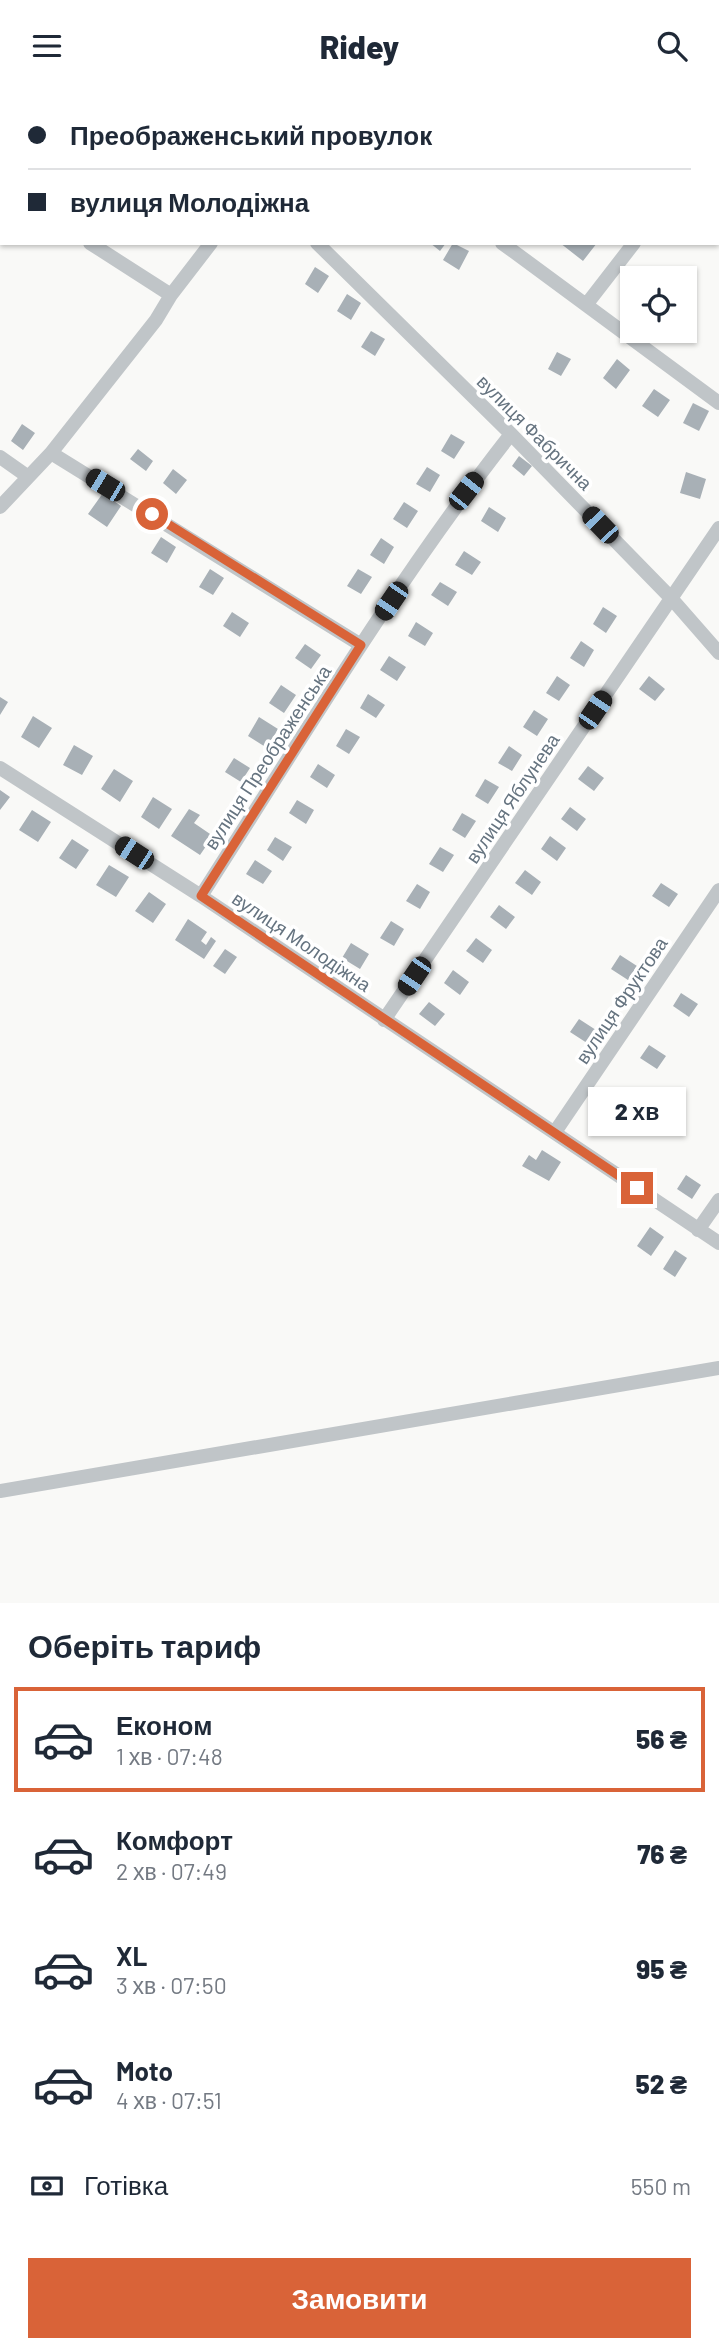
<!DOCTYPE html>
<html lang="uk">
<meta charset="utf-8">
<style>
:root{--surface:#fff;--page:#f2f2f3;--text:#1f2937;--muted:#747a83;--line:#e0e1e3;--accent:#d96338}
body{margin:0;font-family:Barlow,sans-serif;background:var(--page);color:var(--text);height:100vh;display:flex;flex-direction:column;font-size:26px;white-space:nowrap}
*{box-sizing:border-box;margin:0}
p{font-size:23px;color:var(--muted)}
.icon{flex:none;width:38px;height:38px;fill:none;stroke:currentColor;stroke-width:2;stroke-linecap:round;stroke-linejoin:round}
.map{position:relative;height:1512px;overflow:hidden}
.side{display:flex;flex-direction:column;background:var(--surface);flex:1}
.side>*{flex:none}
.guide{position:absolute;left:0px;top:0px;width:719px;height:154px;box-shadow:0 2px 5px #0004;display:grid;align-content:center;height:154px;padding:0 28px;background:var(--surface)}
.fabs{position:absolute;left:620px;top:175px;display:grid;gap:14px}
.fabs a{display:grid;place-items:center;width:77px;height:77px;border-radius:0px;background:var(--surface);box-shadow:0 2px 5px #0004;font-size:35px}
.end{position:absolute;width:32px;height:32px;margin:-16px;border:9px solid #d96338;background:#fff;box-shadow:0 0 0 4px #fff}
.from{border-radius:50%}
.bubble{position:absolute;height:49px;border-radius:0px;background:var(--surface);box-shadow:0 2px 5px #0004;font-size:23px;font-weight:800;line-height:49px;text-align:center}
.car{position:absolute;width:21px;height:42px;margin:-21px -10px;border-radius:9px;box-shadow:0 0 5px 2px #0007;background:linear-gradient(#222 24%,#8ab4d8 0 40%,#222 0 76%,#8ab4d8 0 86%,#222 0)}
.guide b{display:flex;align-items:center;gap:24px;height:66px;font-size:26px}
.guide b+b{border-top:2px solid var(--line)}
.guide i{width:18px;height:18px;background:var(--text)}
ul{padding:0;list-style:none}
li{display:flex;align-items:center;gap:21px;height:105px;margin:0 14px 10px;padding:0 14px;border:4px solid transparent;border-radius:0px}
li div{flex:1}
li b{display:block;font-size:26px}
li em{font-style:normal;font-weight:800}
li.active{border-color:var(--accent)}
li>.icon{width:63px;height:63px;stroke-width:1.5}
h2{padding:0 28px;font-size:32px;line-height:84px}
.pay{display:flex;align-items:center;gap:18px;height:77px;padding:0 28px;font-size:26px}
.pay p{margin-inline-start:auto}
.primary-button{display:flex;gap:14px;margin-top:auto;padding:14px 28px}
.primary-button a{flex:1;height:80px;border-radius:0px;background:var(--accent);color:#fff;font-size:28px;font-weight:800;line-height:80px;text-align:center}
header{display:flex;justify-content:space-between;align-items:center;height:91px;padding:0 28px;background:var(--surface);font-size:32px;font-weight:800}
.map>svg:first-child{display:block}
.building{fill:#a8b0b6}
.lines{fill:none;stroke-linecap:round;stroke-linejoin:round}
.minor{stroke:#c0c5c8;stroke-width:14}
.route{stroke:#d96338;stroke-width:9}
.labels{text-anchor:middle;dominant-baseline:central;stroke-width:7;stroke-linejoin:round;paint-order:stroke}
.street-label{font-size:19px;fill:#667480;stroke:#fff}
</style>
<header><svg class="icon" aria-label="menu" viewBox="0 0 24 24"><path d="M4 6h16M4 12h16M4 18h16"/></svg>Ridey<svg class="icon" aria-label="search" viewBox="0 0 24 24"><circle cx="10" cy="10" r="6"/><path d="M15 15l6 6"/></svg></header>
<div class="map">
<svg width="719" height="1512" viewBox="0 0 719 1512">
<rect width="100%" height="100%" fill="#f9f9f7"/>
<path class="building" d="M430 152H446L440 160Z
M453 152 469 160 459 179 443 169Z
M560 152H597L583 170Z
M315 176 329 185 318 202 305 193Z
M632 192V210L623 204Z
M347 203 361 212 351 229 337 220Z
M371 240 385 248 375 265 361 256Z
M557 261 571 268 561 285 548 278Z
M617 268 630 279 616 298 603 287Z
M654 298 670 309 658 326 642 315Z
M693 312 709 320 699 340 683 332Z
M22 333 35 342 23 359 11 350Z
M451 343 465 351 454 368 441 360Z
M138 358 153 370 146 380 130 368Z
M519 365 532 375 524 385 512 375Z
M427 376 440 384 430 401 416 393Z
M173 378 187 389 176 403 163 392Z
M686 381 706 388 700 408 680 402Z
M103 402 121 415 107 436 88 423Z
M404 411 418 420 407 437 393 428Z
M489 416 506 427 498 441 481 430Z
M161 446 176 456 167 472 151 462Z
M381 447 394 456 384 473 370 464Z
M464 460 481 471 472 484 455 474Z
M210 478 224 487 213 504 199 496Z
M358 478 372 486 361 503 347 495Z
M440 491 457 501 448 515 431 504Z
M603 516 617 525 606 542 593 533Z
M232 521 249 532 240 546 223 535Z
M416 531 433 542 425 555 408 545Z
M581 550 594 559 584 576 570 567Z
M305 553 321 564 311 578 295 567Z
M389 565 406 576 397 590 380 579Z
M557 585 570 594 559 610 546 602Z
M649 585 665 598 655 610 639 598Z
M281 594 296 604 284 622 269 612Z
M368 603 385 614 376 627 360 617Z
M0 606 8 611 0 624Z
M534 619 548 628 537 645 523 636Z
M33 625 52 637 39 657 21 646Z
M259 626 278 638 267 657 248 645Z
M346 638 360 646 349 663 336 655Z
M74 654 93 665 82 684 63 674Z
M509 655 522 664 512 680 498 672Z
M234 667 250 677 241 691 225 681Z
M318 673 335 684 327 697 310 686Z
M588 675 604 687 594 700 578 688Z
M114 678 133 690 120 711 101 698Z
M485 688 499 696 488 713 475 705Z
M0 699 10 706 0 719Z
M153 706 172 718 159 738 141 726Z
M297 709 314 719 306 733 289 722Z
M570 716 586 728 577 740 561 728Z
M189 718 200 724 194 732 213 745 200 764 171 745Z
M32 719 51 731 38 751 19 739Z
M462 722 476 730 465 747 452 739Z
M550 745 566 757 557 770 541 758Z
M275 746 292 756 283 770 267 759Z
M72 748 89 759 76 778 59 767Z
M440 756 454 764 443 781 429 773Z
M255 769 272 780 263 793 246 783Z
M109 774 129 786 116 806 96 794Z
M525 779 541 791 532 804 515 792Z
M661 792 678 803 669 816 652 805Z
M417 793 430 801 420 818 406 810Z
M149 801 166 813 153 832 135 820Z
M499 814 515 826 506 838 490 826Z
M188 828 207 841 201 850 206 854 211 846 216 850 204 868 175 849Z
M391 830 404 838 394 855 380 847Z
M476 847 492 859 483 872 466 860Z
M351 852 369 863 360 878 342 867Z
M225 858 237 866 225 883 213 875Z
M620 864 637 875 628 889 611 878Z
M453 879 469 891 460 904 444 892Z
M681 902 698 913 689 926 673 915Z
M429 911 445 923 435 935 419 923Z
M579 928 596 939 587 952 570 941Z
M649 954 666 965 657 978 640 967Z
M542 1059 561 1071 549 1090 522 1075 529 1064 536 1069Z
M686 1084 701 1094 692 1108 677 1098Z
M650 1136 664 1146 651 1165 637 1155Z
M675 1159 687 1167 675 1186 663 1178Z"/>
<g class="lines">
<path class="minor" d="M161 0 163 2
M316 2 317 0
M477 2 479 0
M718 57 719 56
M0 89 2 91
M90 152 171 204
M317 152 511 343 671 507 719 562
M502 152 719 312
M586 214 634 152
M51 362 361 554
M0 366 27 385
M0 416 51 362 156 229 171 204 211 152
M0 677 201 805 719 1152
M201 805C301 649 397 488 511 343
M384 929 719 437
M555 1041 719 799
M698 1139 719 1109
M0 1400 719 1277"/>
</g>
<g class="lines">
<path class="route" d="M152 423 361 554 201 805 637 1097"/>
</g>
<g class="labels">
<g class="street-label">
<text transform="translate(535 341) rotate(45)">вулиця Фабрична</text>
<text transform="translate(267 666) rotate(-57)">вулиця Преображенська</text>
<text transform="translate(512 707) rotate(-56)">вулиця Яблунева</text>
<text transform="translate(302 850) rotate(34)">вулиця Молодіжна</text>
<text transform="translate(621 909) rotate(-56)">вулиця Фруктова</text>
</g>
</g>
</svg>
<div class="fabs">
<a><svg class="icon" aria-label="locate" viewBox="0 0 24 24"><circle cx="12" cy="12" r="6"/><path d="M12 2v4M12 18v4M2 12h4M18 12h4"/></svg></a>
</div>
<i class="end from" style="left:152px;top:423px"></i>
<i class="end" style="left:637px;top:1097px"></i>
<div class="bubble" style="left:588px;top:996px;width:98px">2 хв</div>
<i class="car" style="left:105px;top:394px;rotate:301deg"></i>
<i class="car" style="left:466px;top:400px;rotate:38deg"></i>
<i class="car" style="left:600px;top:434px;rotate:316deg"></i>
<i class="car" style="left:391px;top:510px;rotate:214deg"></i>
<i class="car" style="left:595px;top:619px;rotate:34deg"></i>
<i class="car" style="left:134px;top:762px;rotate:303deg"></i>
<i class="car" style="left:414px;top:885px;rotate:214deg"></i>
<div class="guide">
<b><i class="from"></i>Преображенський провулок</b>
<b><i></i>вулиця Молодіжна</b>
</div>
</div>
<section class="side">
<h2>Оберіть тариф</h2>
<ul>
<li class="active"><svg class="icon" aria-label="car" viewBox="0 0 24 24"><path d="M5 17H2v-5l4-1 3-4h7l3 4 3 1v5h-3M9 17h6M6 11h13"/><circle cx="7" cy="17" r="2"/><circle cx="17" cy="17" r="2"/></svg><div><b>Економ</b><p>1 хв · 07:48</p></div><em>56 ₴</em></li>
<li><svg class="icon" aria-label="car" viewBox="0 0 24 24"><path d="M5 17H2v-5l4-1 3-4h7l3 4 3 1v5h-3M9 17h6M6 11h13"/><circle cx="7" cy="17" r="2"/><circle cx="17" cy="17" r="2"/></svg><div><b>Комфорт</b><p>2 хв · 07:49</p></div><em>76 ₴</em></li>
<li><svg class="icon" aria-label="car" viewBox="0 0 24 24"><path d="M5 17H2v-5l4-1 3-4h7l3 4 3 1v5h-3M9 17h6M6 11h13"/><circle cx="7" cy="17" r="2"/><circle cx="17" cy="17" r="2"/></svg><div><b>XL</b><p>3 хв · 07:50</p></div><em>95 ₴</em></li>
<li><svg class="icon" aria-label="car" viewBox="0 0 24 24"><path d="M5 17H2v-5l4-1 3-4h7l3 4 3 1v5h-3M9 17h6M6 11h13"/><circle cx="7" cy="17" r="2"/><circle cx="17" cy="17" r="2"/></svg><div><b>Moto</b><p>4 хв · 07:51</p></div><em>52 ₴</em></li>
</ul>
<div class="pay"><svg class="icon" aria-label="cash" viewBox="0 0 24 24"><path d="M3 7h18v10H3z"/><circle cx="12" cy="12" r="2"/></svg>Готівка<p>550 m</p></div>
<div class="primary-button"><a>Замовити</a></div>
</section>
